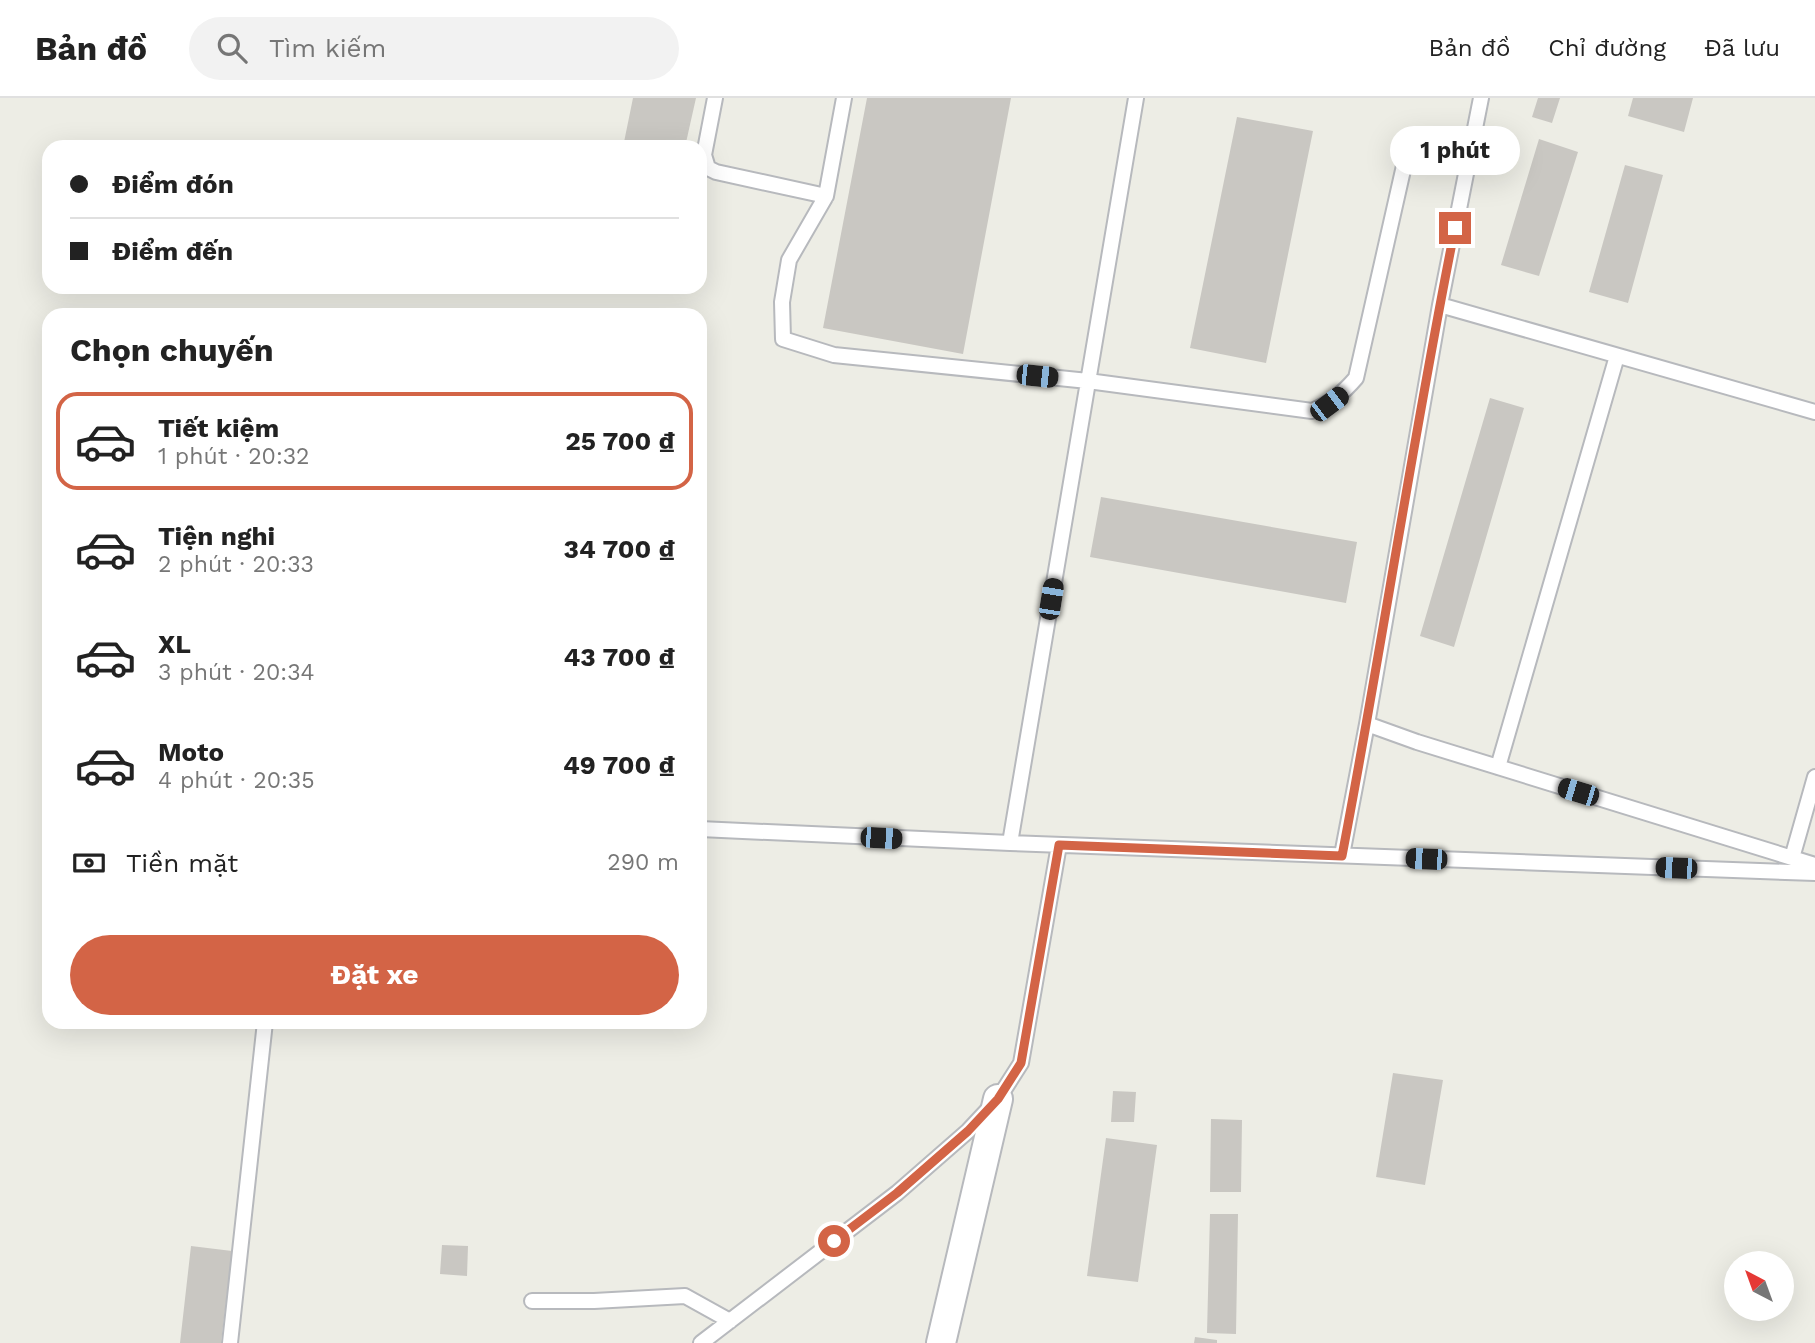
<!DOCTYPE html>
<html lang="vi">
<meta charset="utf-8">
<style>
:root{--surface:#fff;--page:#f2f2f2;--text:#222;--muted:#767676;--line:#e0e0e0;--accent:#d36446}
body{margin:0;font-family:"Work Sans",sans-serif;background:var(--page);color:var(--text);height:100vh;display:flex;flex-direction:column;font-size:26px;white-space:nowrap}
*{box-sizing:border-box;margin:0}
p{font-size:23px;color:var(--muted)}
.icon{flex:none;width:38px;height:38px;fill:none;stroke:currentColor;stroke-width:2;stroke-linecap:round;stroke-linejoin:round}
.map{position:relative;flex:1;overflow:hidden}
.panel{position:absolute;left:42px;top:210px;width:665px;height:721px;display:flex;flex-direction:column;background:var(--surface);border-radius:21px;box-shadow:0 7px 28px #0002}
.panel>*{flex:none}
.guide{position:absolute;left:42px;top:42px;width:665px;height:154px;border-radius:21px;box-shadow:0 7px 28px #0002;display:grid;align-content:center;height:154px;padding:0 28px;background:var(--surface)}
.needle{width:46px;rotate:319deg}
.buttons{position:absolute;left:1724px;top:1153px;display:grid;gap:14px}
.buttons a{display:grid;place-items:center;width:70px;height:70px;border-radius:50%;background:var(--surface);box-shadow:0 7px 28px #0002;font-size:35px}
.end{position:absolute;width:32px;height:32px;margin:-16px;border:9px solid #d36446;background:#fff;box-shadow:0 0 0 4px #fff}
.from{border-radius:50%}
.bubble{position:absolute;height:49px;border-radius:24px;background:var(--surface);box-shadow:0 7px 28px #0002;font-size:23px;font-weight:700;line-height:49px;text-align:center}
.car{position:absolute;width:21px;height:42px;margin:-21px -10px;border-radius:9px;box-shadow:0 0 5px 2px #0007;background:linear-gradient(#222 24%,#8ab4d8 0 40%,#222 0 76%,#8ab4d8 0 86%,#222 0)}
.guide b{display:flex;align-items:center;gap:24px;height:66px;font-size:26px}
.guide b+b{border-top:2px solid var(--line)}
.guide i{width:18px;height:18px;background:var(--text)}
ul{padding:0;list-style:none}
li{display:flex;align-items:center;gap:21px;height:98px;margin:0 14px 10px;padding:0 14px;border:4px solid transparent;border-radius:21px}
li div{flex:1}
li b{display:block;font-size:26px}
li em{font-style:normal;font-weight:700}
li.active{border-color:var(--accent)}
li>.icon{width:63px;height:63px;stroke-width:1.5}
h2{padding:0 28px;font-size:32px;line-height:84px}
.pay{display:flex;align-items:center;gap:18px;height:77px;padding:0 28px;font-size:26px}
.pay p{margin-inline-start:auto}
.button{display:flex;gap:14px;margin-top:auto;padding:14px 28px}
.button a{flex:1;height:80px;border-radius:42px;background:var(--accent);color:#fff;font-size:28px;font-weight:700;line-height:80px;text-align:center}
header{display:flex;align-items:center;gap:42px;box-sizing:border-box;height:98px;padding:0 35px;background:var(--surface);border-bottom:2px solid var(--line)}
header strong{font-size:33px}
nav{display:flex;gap:38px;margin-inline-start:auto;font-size:24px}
.search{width:490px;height:63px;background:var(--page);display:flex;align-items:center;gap:18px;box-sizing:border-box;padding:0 24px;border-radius:38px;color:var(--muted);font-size:26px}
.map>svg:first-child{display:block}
.building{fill:#c9c7c2}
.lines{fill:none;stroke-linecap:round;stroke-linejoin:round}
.service-casing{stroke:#b7b9bd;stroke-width:18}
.minor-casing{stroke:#b7b9bd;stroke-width:32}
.service{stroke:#fff;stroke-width:14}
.minor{stroke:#fff;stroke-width:28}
.route{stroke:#d36446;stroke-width:9}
</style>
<header>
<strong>Bản đồ</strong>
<div class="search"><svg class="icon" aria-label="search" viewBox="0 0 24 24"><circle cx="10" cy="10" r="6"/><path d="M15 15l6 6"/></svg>Tìm kiếm</div>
<nav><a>Bản đồ</a><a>Chỉ đường</a><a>Đã lưu</a></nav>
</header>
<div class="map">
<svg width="1815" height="1245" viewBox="0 0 1815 1245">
<rect width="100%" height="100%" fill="#edede5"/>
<path class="building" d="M633 0H696L685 49H623Z
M867 0H1011L963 256 823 230Z
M1538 0H1560L1552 25 1532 19Z
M1633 0H1693L1684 34 1628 18Z
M1237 19 1313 33 1266 265 1190 250Z
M1539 41 1578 54 1539 178 1501 167Z
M1625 67 1663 77 1628 205 1589 194Z
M1490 300 1524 310 1454 549 1420 538Z
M1101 399 1357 444 1346 505 1090 459Z
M1393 975 1443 982 1425 1087 1376 1079Z
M1113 993 1136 994 1134 1024H1111Z
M1211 1021 1242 1022 1241 1094H1210Z
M1106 1040 1157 1047 1138 1184 1087 1178Z
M1210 1116H1238L1236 1236 1207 1235Z
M442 1147 468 1148 467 1178 440 1176Z
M191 1148 232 1153 221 1245H180Z
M1195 1239 1217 1242V1245H1194Z"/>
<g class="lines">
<defs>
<path id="service" d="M715 0 704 57 708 70 716 74 826 98
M844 0 826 98 789 162 782 204 783 241 834 257 1088 283 1312 313C1331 305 1343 295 1356 280L1408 50
M1481 0 1440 207 1367 626 1417 644 1815 767
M1440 207 1815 314
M1498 669 1617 258
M700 731 1010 745 1815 775
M1010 745 1136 0
M1342 757 1367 626
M1792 760 1815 679
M532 1203H594L685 1198 730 1223
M230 1245 265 924
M701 1245 897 1095 968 1033 998 1001 1021 965 1059 747"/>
<path id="minor" d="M941 1245 998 1001"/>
</defs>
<use href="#service" class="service-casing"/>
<use href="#minor" class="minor-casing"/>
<use href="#service" class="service"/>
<use href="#minor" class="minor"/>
</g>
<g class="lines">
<path class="route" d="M834 1143 897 1095 968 1033 998 1001 1021 965 1059 747 1342 758C1382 549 1413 338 1455 130"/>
</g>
</svg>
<div class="buttons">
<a><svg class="needle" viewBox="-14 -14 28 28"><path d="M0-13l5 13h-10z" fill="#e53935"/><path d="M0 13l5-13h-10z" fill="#767676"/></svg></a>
</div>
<i class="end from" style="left:834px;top:1143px"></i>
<i class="end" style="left:1455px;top:130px"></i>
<div class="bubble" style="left:1390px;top:28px;width:130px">1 phút</div>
<i class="car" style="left:1037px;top:278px;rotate:96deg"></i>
<i class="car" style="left:1329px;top:306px;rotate:53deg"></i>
<i class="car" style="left:1051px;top:501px;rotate:9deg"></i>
<i class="car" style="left:1578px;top:694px;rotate:287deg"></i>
<i class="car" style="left:881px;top:740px;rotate:93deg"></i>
<i class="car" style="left:1426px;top:761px;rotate:272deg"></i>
<i class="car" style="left:1676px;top:770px;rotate:272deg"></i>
<div class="guide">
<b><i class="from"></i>Điểm đón</b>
<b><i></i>Điểm đến</b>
</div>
<section class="panel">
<h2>Chọn chuyến</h2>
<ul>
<li class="active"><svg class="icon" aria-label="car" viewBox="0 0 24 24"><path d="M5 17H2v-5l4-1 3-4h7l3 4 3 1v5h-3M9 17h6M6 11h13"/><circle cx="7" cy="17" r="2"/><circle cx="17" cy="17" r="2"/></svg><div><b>Tiết kiệm</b><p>1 phút · 20:32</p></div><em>25 700 ₫</em></li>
<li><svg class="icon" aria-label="car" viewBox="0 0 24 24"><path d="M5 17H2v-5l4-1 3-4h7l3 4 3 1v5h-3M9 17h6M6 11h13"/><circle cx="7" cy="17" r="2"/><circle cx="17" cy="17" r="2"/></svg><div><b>Tiện nghi</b><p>2 phút · 20:33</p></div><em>34 700 ₫</em></li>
<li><svg class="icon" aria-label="car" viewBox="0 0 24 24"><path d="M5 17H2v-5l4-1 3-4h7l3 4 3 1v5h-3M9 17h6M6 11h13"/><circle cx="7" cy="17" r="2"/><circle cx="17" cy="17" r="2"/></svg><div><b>XL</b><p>3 phút · 20:34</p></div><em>43 700 ₫</em></li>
<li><svg class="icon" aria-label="car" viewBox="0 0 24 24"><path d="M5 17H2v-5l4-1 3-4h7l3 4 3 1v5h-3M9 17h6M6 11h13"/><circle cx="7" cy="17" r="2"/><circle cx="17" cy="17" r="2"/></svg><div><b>Moto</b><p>4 phút · 20:35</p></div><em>49 700 ₫</em></li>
</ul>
<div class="pay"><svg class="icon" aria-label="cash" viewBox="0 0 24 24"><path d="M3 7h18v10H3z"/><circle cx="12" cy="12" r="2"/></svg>Tiền mặt<p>290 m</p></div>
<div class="button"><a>Đặt xe</a></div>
</section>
</div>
